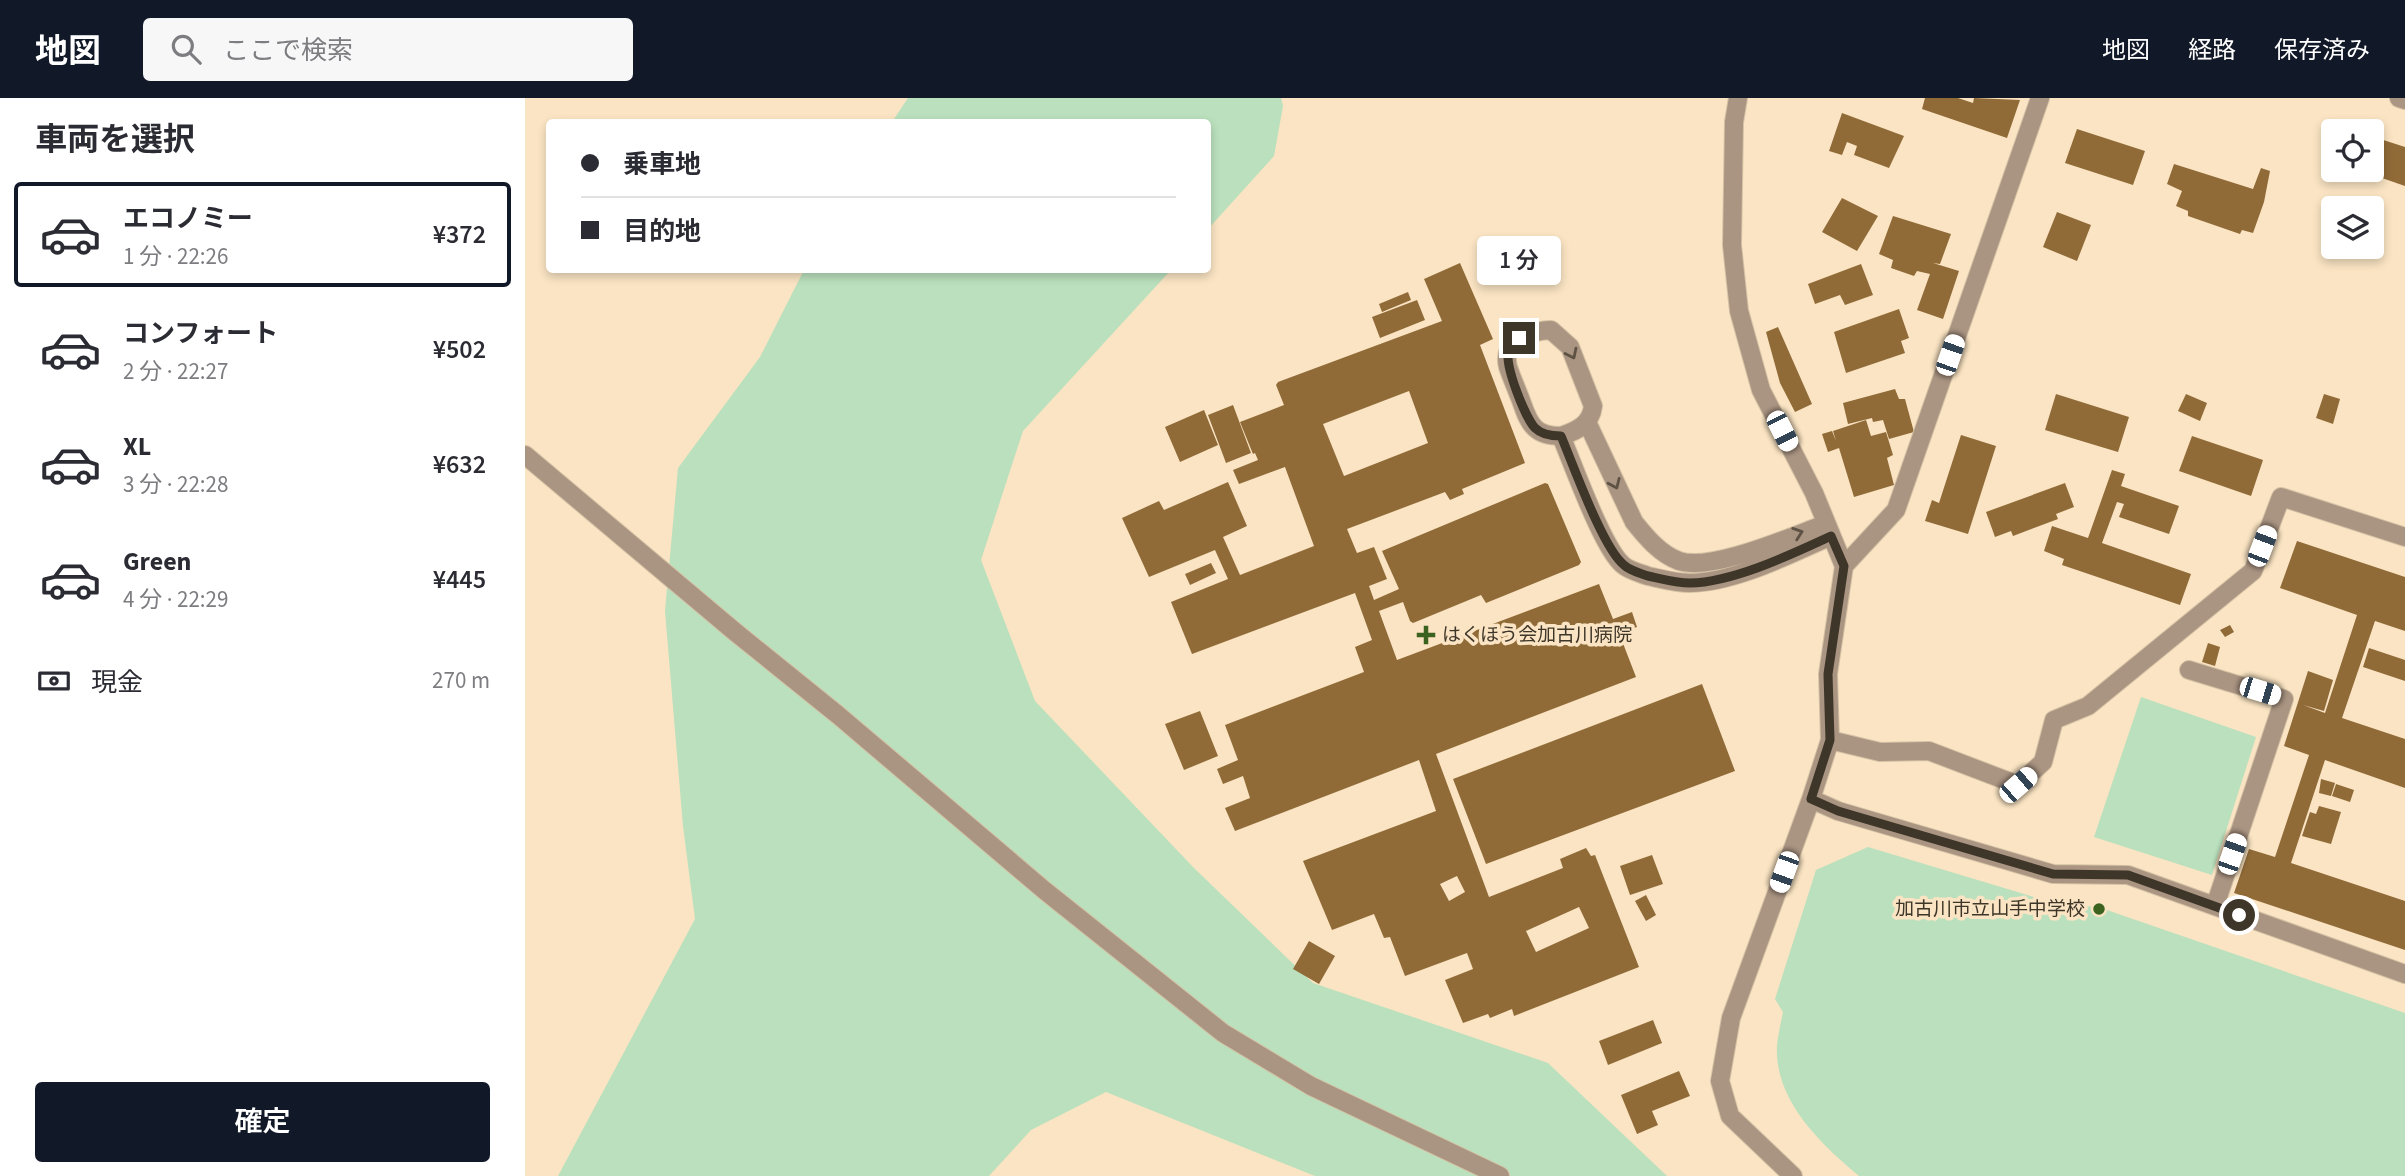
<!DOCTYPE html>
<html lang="ja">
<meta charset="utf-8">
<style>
:root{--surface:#fff;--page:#f7f7f7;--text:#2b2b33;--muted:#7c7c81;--line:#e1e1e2;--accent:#111827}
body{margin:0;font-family:"Source Sans 3","Noto Sans JP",sans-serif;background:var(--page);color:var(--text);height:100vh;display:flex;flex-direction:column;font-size:26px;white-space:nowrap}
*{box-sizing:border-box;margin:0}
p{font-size:23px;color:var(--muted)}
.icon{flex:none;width:38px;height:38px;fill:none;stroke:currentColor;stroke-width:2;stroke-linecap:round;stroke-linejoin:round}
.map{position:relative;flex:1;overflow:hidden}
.side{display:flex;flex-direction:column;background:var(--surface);width:525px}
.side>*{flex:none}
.guide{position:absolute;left:21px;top:21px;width:665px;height:154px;border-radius:7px;box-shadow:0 4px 10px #0003;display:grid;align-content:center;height:154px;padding:0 35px;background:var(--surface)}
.tools{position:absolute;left:1796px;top:21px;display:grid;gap:14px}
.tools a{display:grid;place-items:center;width:63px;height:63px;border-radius:7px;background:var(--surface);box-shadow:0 4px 10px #0003;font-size:35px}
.end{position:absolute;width:32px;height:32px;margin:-16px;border:9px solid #3e3629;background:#fff;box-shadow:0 0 0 4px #fff}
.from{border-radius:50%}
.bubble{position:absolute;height:49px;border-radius:7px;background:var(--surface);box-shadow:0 4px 10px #0003;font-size:23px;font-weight:600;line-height:49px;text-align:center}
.car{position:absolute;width:21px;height:42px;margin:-21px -10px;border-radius:9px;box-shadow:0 0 5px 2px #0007;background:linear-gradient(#fff 24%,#345 0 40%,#fff 0 76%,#345 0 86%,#fff 0)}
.guide b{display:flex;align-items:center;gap:24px;height:66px;font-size:26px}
.guide b+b{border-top:2px solid var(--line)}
.guide i{width:18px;height:18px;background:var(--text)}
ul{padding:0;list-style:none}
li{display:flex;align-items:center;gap:21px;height:105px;margin:0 14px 10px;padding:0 21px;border:4px solid transparent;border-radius:7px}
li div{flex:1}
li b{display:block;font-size:26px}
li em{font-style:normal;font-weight:600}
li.selected{border-color:var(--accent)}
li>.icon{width:63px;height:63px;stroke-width:1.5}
h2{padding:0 35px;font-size:32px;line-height:84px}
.pay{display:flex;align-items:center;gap:18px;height:77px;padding:0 35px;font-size:26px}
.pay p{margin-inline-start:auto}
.button{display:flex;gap:14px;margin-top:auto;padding:14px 35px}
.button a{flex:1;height:80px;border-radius:7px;background:var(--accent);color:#fff;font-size:28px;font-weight:600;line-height:80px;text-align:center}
header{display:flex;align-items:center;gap:42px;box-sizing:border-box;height:98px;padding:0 35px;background:var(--accent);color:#fff}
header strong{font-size:33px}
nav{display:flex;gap:38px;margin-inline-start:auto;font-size:24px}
.search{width:490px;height:63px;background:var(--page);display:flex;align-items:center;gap:18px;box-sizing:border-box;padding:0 24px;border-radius:7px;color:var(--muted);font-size:26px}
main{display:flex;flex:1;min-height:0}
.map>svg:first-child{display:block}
.green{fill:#bae0bd}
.building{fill:#906b38;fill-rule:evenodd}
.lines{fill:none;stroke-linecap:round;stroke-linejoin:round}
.minor-casing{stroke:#d4c1a4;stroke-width:20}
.minor{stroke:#aa9482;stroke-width:18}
.oneway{stroke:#5e5244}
.route{stroke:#3e3629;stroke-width:9}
.poi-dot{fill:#3b631f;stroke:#fae4c3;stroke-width:2.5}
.labels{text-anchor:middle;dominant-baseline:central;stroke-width:7;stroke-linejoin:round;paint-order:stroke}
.poi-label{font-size:19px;fill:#3e3629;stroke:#fae4c3;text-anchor:start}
</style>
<header>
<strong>地図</strong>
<div class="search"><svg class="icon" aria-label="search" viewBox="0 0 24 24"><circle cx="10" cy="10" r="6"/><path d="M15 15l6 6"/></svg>ここで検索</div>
<nav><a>地図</a><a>経路</a><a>保存済み</a></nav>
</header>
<main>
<section class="side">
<h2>車両を選択</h2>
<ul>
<li class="selected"><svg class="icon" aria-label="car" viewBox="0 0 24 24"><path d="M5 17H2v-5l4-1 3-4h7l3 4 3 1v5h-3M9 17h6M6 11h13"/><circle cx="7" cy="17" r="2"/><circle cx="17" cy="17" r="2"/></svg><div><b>エコノミー</b><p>1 分 · 22:26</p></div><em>¥372</em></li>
<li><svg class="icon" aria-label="car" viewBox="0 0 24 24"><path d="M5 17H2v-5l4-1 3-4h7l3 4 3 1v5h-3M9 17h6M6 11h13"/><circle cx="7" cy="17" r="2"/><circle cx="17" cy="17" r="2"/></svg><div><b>コンフォート</b><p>2 分 · 22:27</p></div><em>¥502</em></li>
<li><svg class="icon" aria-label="car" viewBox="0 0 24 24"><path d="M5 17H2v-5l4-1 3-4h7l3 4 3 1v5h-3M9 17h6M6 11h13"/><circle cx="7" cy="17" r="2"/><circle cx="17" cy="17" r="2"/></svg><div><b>XL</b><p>3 分 · 22:28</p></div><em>¥632</em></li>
<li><svg class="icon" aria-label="car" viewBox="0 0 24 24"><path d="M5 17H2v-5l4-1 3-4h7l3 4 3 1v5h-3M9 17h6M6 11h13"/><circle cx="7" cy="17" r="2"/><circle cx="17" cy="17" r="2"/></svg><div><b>Green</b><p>4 分 · 22:29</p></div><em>¥445</em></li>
</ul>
<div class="pay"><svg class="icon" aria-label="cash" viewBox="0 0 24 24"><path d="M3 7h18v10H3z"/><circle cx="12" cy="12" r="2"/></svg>現金<p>270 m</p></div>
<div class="button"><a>確定</a></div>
</section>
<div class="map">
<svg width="1880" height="1078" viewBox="0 0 1880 1078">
<rect width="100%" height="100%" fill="#fae4c3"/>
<path class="green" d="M383 0H756L758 8 749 58 683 131 682 24H367Z
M279 172H646L498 333 456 462 510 603 668 769 788 885 1023 965 1142 1078H790L581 994 506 1032 464 1078H33L170 821 158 728 140 513 153 370 235 259Z
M1616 599 1731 639 1687 777 1569 739Z
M1343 749 1522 803 1576 810 1880 915V1078H1334C1295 1045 1249 1002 1252 947 1253 936 1256 925 1258 914L1250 901 1291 772Z"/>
<path class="building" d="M1400 0H1433L1448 5 1449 0 1495 2 1482 40 1397 11Z
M1317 15 1379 38 1364 70 1329 57 1332 48 1322 44 1317 57 1304 53Z
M1552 31 1620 53 1608 87 1540 65Z
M1846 38 1880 49V88L1834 72H1846Z
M1649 66 1728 91 1736 70 1745 73 1739 104 1728 135 1717 132 1715 136 1663 118V113L1651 108 1657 93 1642 86Z
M1317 100 1353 118 1332 153 1297 134Z
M1532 114 1566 127 1552 163 1518 149Z
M1368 118 1426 136 1415 166 1408 165 1434 173 1418 221 1392 212 1405 176 1392 173 1389 178 1366 170 1368 162 1354 156Z
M935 165 968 241 955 247 1000 365 937 391 939 396 925 402 920 394 822 431 832 455 849 449 862 481 844 488 849 502 874 491 857 453 1020 385 1023 386 1056 464 1054 467 961 505 956 497 888 525 885 523 878 504 854 513 872 562 1074 486 1088 521 1107 514 1112 529 1094 535 1111 579 911 656 964 799 1038 770 1035 761 1061 750 1066 758 1070 757 1114 869 989 918 987 911 965 920 963 916 938 925 920 882 948 871 942 855 880 878 865 839 859 840 849 816 807 832 778 763 911 713 894 662 710 733 700 710 725 700 718 678 698 686 692 671 713 662 700 627 839 574 830 549 847 542 830 495 667 556 646 504 703 481 690 452 624 479 597 420 634 403 639 412 703 384 722 428 698 439 715 477 789 448 760 369 714 386 708 372 733 362 730 355 728 356 715 324 759 307 751 287 753 284 917 223 899 181ZM884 293 903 345 819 378 798 326ZM932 778 940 794 924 803 915 786ZM1054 809 1064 830 1011 854 1001 833Z
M1336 166 1348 197 1320 207 1315 197 1290 206 1283 186Z
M883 194 886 202 857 214 854 206Z
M892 202 900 222 855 240 847 219Z
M1374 211 1384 240 1376 243 1380 255 1321 275 1309 234Z
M1253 229 1287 306 1270 314 1255 285 1241 234Z
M1370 291 1374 301H1380L1389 334 1364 341 1358 322 1348 324 1347 320 1323 326 1318 305Z
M1531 296 1604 319 1593 354 1520 332Z
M1661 296 1682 305 1675 323 1653 313Z
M1799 296 1815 301 1808 326 1791 320Z
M708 307 726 355 701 365 683 317Z
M679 312 693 347 655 364 640 329Z
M1341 322 1346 338 1361 334 1368 357 1362 360 1369 387 1329 399 1314 350 1303 354 1297 336 1307 333 1311 343 1308 333Z
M1436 337 1471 348 1443 436 1400 423 1407 402 1414 405Z
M1667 338 1738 362 1726 398 1654 373Z
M1587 372 1600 376 1596 388 1654 408 1644 436 1594 419 1599 406 1592 404 1577 445 1666 476 1655 507 1537 467 1539 461 1519 453 1527 428 1563 440Z
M1540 385 1549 409 1531 416 1533 421 1488 438 1486 433 1470 439 1461 414Z
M1772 443 1880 479V533L1850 523 1817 620 1880 641V690L1800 662 1766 765 1880 803V852L1709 795 1724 751 1750 759 1784 657 1759 648 1783 573 1808 582 1799 613 1778 607 1800 615 1832 517 1755 490Z
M686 465 691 475 665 487 660 476Z
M1705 527 1709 534 1700 539 1695 532Z
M1683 545 1695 549 1690 568 1677 564Z
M1844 550 1880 562V583L1838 569Z
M1177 586 1210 673 961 766 928 681Z
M675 613 693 658 659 672 640 626Z
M1796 681 1810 685 1806 698 1794 695Z
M1811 686 1829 692 1825 704 1807 698Z
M1794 708 1816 714 1806 746 1777 738 1785 714 1791 716Z
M1127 757 1138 786 1105 797 1095 768Z
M1121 797 1131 817 1121 823 1110 803Z
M784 843 810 858 794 886 768 871Z
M1128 922 1137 945 1083 967 1074 943Z
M1154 973 1165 998 1127 1013 1133 1027 1112 1036 1096 997Z"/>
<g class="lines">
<defs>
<path id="minor" d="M1213 0 1209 24 1207 147 1214 213 1236 292 1289 395 1319 468 1303 576 1305 642 1286 701 1206 920 1195 983 1205 1018 1268 1078
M1874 0 1880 2
M1062 324 1109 424C1121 439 1135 456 1154 463 1187 474 1267 438 1301 426
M1036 338C1052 333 1066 326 1068 308L1045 249 1026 232C1005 233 976 242 983 269 986 278 990 287 993 295 998 306 1001 322 1010 330 1017 337 1027 338 1036 338 1048 366 1078 451 1098 467 1105 473 1115 475 1123 478 1137 481 1151 485 1165 485 1211 484 1265 456 1306 438
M0 357 209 533 313 617 519 792 698 935 786 988 975 1078
M1319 468 1371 412 1515 0
M1664 572 1759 601 1690 808
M1305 642 1355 654 1404 653 1493 687 1518 664 1529 622 1563 608 1728 473 1756 399 1880 439
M1286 701 1313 713 1528 776 1603 777 1880 876"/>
</defs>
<use href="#minor" class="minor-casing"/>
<use href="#minor" class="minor"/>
</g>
<defs><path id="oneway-chevron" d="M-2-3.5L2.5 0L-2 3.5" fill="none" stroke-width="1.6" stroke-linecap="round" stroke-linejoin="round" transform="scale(1.75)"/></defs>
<g class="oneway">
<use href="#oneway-chevron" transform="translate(1047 256) rotate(64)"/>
<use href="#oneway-chevron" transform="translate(1090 386) rotate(66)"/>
<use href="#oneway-chevron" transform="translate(1273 435) rotate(-19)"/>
</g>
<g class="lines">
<path class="route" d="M994 240C991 244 986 249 984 253 978 265 1001 321 1010 330 1017 337 1027 338 1036 338 1048 366 1078 451 1099 467 1105 473 1115 475 1123 478 1137 481 1151 485 1165 485 1209 484 1267 456 1306 438L1319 468 1303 576 1305 642 1286 701 1313 713 1528 776 1603 777 1714 817"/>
</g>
<g class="poi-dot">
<path d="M897.5 526.5h7v7h7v7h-7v7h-7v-7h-7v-7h7z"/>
<circle cx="1574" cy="811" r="7"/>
</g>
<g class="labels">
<g class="poi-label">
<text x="917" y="537">はくほう会加古川病院</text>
<text x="1560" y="811" text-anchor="end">加古川市立山手中学校</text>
</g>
</g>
</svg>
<div class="tools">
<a><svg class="icon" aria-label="locate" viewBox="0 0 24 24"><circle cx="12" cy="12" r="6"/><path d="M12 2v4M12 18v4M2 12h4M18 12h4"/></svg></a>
<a><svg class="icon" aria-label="layers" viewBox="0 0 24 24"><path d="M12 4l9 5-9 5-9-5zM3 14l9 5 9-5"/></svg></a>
</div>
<i class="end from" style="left:1714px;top:817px"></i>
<i class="end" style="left:994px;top:240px"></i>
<div class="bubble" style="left:952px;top:138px;width:84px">1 分</div>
<i class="car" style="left:1425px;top:257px;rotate:19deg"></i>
<i class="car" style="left:1257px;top:333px;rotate:153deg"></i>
<i class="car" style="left:1737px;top:448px;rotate:21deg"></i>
<i class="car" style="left:1735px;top:593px;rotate:107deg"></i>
<i class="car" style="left:1493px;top:687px;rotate:49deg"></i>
<i class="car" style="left:1707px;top:756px;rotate:19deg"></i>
<i class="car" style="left:1259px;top:774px;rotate:200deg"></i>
<div class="guide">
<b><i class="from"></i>乗車地</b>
<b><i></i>目的地</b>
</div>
</div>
</main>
